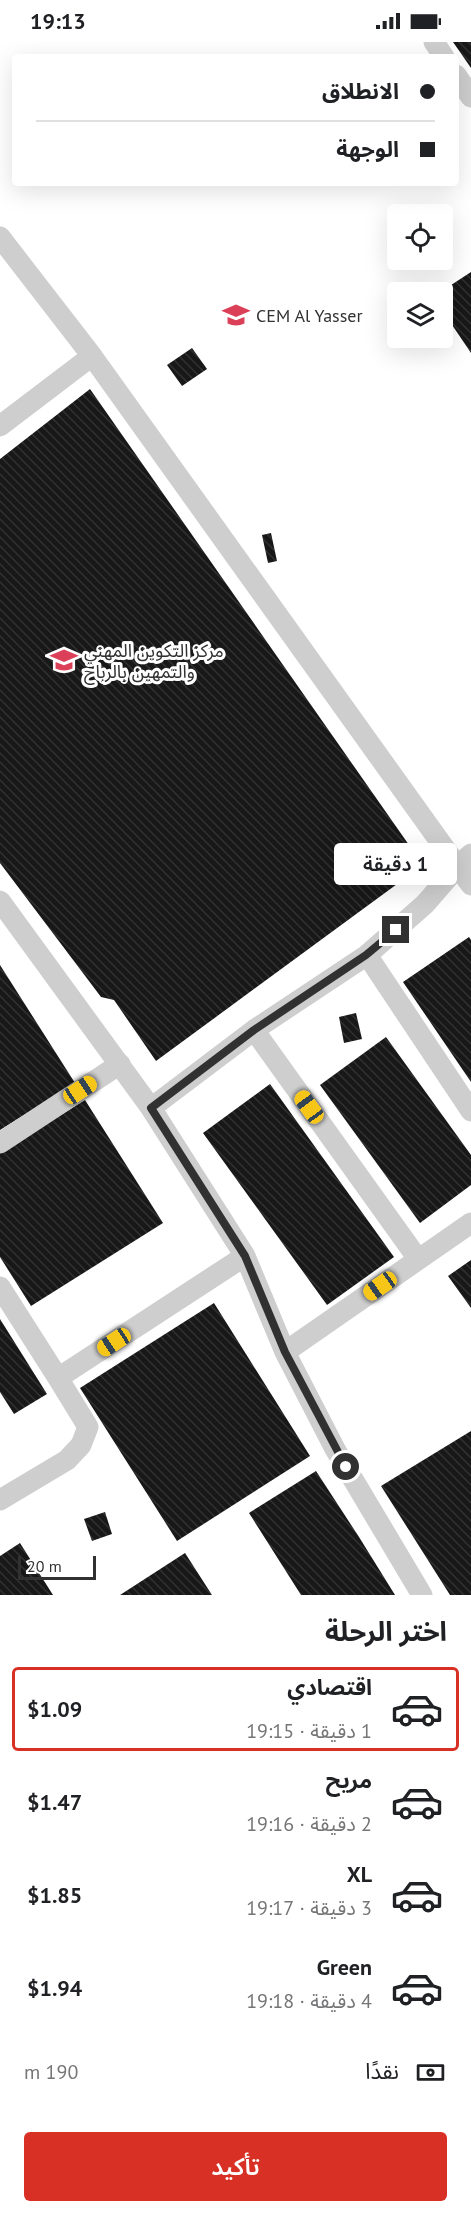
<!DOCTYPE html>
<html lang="ar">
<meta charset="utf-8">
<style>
:root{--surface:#fff;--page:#f6f6f6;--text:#202124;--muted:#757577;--line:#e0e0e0;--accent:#d93025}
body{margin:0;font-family:"PT Sans","Noto Sans Arabic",sans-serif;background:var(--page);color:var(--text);direction:rtl;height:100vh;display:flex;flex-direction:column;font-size:22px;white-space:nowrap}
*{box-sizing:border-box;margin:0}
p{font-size:20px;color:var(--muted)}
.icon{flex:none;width:33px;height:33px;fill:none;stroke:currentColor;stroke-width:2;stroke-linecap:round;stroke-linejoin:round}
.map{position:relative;height:1553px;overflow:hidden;direction:ltr}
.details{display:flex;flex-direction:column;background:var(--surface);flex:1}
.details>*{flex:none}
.hud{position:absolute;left:12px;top:12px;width:447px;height:132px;border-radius:6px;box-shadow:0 6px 24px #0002;direction:rtl;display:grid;align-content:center;height:132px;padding:0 24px;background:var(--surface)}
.tools{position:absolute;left:387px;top:162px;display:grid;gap:12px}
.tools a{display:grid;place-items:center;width:66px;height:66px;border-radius:6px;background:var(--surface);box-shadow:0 6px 24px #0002;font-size:30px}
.scale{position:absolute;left:18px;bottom:15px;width:78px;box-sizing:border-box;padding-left:6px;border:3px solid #313131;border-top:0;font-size:16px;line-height:21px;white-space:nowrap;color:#313131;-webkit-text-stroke:4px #fff;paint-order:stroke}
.end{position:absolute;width:27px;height:27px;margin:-14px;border:8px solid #313131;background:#fff;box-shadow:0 0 0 3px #fff}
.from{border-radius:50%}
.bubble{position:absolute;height:42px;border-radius:6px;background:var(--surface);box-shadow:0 6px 24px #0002;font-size:20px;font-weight:600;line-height:42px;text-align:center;direction:rtl}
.car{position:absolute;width:18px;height:36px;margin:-18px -9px;border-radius:8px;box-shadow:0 0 4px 2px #0007;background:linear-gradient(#f5c518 24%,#345 0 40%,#f5c518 0 76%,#345 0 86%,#f5c518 0)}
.hud b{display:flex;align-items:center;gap:21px;height:57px;font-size:22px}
.hud b+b{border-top:2px solid var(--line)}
.hud i{width:15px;height:15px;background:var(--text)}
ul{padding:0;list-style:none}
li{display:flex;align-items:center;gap:18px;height:84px;margin:0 12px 9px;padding:0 12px;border:3px solid transparent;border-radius:6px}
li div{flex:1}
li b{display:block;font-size:22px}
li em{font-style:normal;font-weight:600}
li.selected{border-color:var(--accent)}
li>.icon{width:54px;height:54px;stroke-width:1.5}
h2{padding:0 24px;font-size:27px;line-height:72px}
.pay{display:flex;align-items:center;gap:15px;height:66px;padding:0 24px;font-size:22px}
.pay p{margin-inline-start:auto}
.button{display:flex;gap:12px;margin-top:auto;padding:12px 24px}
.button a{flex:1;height:69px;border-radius:6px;background:var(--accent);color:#fff;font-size:24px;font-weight:600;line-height:69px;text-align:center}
.status{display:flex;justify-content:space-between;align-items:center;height:42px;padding:0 30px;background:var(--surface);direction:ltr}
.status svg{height:16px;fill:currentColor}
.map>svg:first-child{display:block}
.building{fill:url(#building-back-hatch)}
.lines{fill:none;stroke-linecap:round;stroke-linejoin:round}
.minor{stroke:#cecece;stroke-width:21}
.route{stroke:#313131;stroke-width:8}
.labels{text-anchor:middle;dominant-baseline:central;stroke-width:6;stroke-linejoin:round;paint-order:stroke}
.poi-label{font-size:18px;fill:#313131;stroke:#fff;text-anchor:start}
</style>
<div class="status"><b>19:13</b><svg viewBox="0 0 49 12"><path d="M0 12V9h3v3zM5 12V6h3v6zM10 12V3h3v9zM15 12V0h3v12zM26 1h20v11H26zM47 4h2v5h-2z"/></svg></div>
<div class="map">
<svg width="471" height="1553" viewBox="0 0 471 1553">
<defs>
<pattern id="building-back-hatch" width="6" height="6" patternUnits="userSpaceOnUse" patternTransform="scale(1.5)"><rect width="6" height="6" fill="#181818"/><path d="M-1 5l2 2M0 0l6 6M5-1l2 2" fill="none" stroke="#313131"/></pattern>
</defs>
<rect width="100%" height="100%" fill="#fff"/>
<path class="building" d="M453 0H471V26Z
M471 230V311L442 268V249Z
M192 306 207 327 182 344 167 323Z
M90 347 423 823 156 1019 114 958 101 955 0 821V417Z
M271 491 277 519 268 521 262 493Z
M469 895 471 898V1040L403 940Z
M0 923 75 1041 0 1088Z
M356 971 362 997 344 1001 339 975Z
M386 995 471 1113V1143L420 1181 320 1043Z
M270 1042 394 1215 327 1263 203 1091Z
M85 1058 163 1181 31 1264 0 1215V1111Z
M471 1218V1266L448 1234Z
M214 1261 310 1414 177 1499 80 1346Z
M0 1277 47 1352 14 1372 0 1350Z
M471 1389V1553H450L381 1444Z
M316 1429 359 1495 395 1553H301L249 1471Z
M105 1470 112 1492 92 1499 84 1477Z
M20 1501 53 1553H0V1514Z
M185 1511 212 1553H120Z"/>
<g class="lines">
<path class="minor" d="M434 0 444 15
M456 33 471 55
M0 195 92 314 471 843
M0 384 92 314
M0 859 151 1066 245 1214 285 1310 471 1181
M367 913 471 1069
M254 988 418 1217
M151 1066 254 988 367 913 425 862 458 824 471 812
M0 1101 120 1022
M0 1245 58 1336
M285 1310 335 1407 422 1553
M0 1458 67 1418 81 1403 88 1385 58 1336 245 1214"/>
</g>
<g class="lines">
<path class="route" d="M346 1425 285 1310 245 1214 151 1066 254 988 366 913 396 888"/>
</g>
<defs>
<symbol id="school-bare" viewBox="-9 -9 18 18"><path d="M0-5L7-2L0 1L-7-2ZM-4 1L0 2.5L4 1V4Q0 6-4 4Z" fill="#db4058" stroke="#fff" stroke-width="2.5" paint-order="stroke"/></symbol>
<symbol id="university-bare" viewBox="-9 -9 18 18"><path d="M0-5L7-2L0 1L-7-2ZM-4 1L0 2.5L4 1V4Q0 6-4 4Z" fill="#db4058" stroke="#fff" stroke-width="2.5" paint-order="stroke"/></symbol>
</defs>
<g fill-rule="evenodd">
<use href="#school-bare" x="217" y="254" width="38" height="38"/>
<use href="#university-bare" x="45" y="599" width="38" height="38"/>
</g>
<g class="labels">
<g class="poi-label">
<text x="256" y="273">CEM Al Yasser</text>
<text x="84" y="608">مركز التكوين المهني<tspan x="84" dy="21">والتمهين بالرباح</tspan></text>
</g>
</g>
</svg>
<div class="tools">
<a><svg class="icon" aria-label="locate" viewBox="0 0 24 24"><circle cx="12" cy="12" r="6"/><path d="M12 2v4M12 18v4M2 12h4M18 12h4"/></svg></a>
<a><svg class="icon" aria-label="layers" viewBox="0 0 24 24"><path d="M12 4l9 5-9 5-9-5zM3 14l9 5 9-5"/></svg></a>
</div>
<div class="scale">20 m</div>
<i class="end from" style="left:346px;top:1425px"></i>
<i class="end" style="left:396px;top:888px"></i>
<div class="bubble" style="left:334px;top:801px;width:123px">1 دقيقة</div>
<i class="car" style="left:80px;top:1048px;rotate:57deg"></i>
<i class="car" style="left:309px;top:1065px;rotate:324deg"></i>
<i class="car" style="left:380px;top:1244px;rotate:235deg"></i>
<i class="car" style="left:114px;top:1300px;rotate:237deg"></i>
<div class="hud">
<b><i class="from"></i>الانطلاق</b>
<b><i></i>الوجهة</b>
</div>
</div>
<section class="details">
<h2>اختر الرحلة</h2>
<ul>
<li class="selected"><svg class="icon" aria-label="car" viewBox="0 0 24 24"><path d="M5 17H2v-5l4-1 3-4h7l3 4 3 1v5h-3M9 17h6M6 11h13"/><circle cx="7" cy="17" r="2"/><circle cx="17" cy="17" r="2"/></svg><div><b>اقتصادي</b><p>1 دقيقة · 19:15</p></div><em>$1.09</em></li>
<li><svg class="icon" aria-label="car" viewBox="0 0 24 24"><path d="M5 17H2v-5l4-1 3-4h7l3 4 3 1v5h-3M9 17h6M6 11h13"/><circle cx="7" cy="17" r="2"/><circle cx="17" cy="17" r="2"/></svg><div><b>مريح</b><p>2 دقيقة · 19:16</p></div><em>$1.47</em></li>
<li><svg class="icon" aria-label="car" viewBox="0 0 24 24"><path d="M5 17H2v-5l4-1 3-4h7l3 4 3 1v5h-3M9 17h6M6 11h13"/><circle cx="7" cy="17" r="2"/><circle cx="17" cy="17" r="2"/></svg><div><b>XL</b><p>3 دقيقة · 19:17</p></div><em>$1.85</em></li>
<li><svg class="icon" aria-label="car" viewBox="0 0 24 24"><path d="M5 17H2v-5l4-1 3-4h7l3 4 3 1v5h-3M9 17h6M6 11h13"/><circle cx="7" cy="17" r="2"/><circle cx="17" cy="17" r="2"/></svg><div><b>Green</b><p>4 دقيقة · 19:18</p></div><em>$1.94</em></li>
</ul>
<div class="pay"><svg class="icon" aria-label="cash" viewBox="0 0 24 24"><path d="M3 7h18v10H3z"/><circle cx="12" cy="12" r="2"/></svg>نقدًا<p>190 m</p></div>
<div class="button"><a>تأكيد</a></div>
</section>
